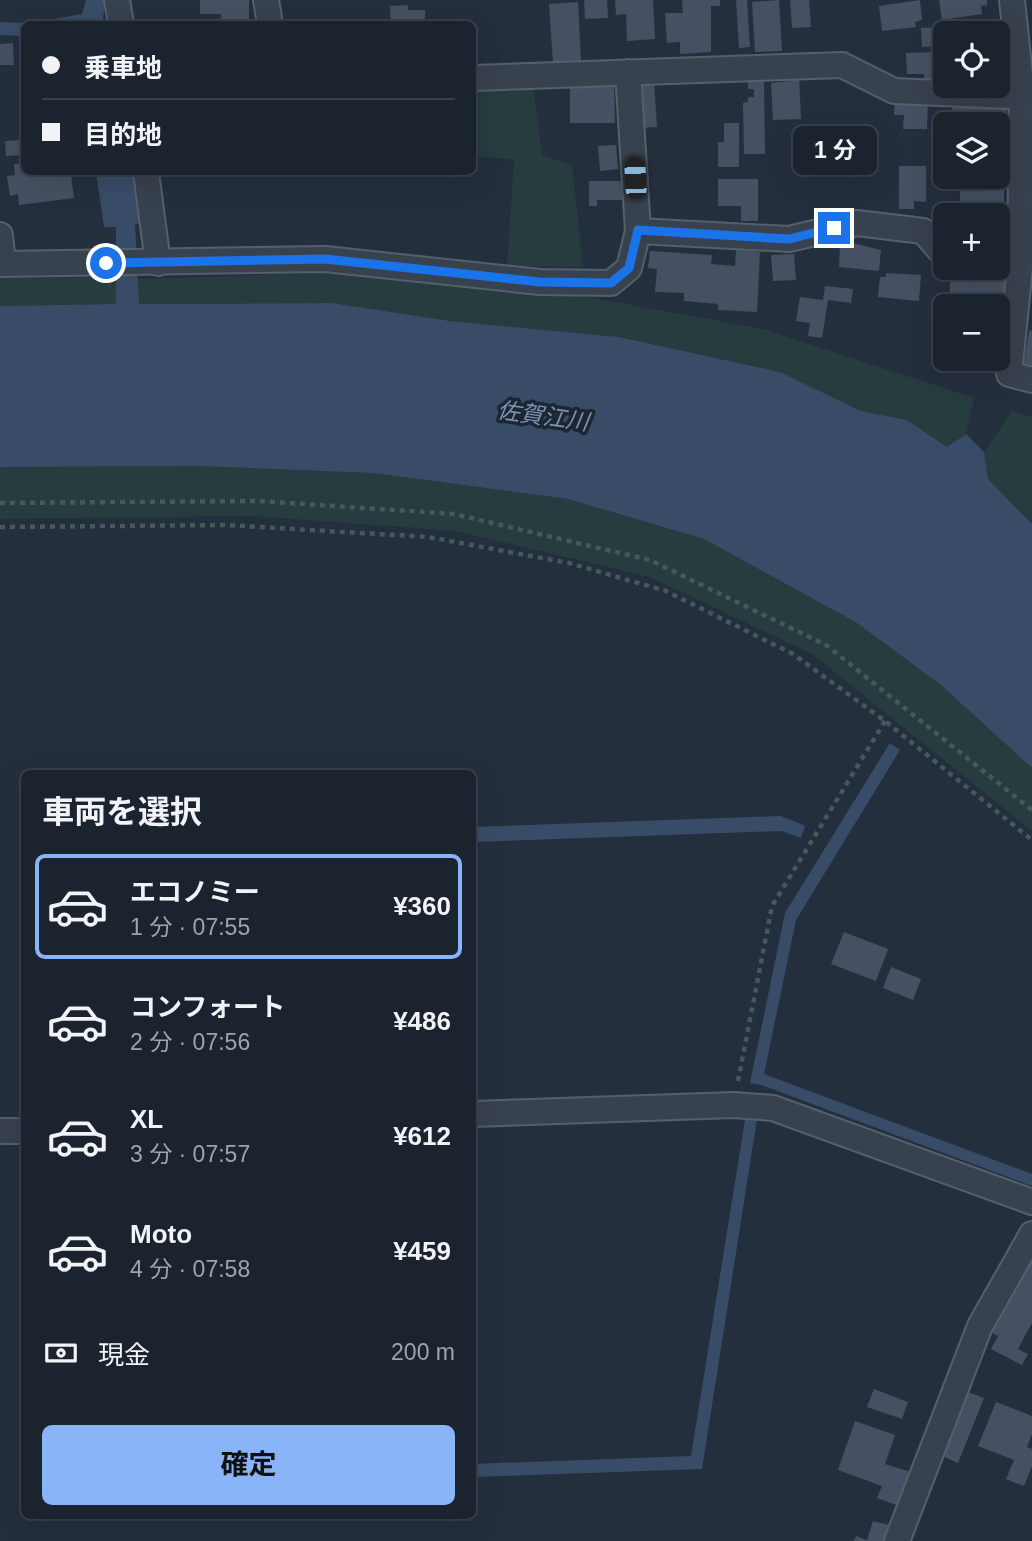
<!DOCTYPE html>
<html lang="ja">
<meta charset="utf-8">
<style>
:root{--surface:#1b232e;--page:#282f3a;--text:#f1f3f6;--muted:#a0a4aa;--line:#39404a;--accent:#8ab4f8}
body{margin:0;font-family:Helvetica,"Noto Sans JP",sans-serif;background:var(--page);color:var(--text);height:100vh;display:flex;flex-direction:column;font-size:26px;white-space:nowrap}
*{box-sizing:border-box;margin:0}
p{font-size:23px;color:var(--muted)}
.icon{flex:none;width:38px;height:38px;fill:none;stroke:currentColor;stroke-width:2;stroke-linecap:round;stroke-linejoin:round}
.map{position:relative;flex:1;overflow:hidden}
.details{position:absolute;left:21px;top:770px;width:455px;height:749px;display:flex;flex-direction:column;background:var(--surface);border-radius:10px;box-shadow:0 7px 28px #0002,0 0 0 2px var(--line)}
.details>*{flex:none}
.hud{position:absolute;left:21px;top:21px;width:455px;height:154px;border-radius:10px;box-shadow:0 7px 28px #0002,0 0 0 2px var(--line);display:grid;align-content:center;height:154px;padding:0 21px;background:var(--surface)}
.buttons{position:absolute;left:933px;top:21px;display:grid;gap:14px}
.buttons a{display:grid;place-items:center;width:77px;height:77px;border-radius:10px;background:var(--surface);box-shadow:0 7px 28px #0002,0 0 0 2px var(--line);font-size:35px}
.end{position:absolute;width:32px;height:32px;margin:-16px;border:9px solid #1a73e8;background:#fff;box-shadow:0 0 0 4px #fff}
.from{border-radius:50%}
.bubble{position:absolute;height:49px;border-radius:10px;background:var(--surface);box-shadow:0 7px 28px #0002,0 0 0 2px var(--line);font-size:23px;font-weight:700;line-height:49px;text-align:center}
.car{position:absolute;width:21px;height:42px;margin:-21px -10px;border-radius:9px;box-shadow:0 0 5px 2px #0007;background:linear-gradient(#222 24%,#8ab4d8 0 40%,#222 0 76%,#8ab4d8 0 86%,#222 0)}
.hud b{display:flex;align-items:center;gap:24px;height:66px;font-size:26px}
.hud b+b{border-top:2px solid var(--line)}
.hud i{width:18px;height:18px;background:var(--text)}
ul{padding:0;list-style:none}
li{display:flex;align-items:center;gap:21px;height:105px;margin:0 14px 10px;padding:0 7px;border:4px solid transparent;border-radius:10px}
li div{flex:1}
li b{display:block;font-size:26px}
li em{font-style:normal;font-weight:700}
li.active{border-color:var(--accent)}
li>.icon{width:63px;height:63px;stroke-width:1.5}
h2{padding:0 21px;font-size:32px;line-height:84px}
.pay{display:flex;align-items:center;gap:18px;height:77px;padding:0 21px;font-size:26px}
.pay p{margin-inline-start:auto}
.primary-button{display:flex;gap:14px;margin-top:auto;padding:14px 21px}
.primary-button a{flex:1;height:80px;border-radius:10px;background:var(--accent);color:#111;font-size:28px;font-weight:700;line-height:80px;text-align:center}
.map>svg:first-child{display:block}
.green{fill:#263c3f}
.water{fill:#394c67}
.building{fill:#455162}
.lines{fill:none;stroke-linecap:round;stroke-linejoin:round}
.street-casing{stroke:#565f6c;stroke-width:28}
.path{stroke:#44595c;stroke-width:4.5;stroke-dasharray:5 5;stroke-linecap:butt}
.street{stroke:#38414e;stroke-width:24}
.route{stroke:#1a73e8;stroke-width:9}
.labels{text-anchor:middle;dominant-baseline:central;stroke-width:7;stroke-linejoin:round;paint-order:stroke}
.water-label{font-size:23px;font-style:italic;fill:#7c92b1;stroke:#1d2633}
</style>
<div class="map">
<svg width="1032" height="1541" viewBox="0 0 1032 1541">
<rect width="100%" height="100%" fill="#242f3e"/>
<path class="green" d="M472 85 533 86 542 155 572 165 583 267 507 266 514 160 476 156 472 145Z
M322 273 587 297 763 329 974 398 966 434 947 447 907 420 861 411 780 372 619 337 450 321 332 303 139 304 137 279Z
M116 277V304L0 306V278Z
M1012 411 1032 417V524L987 479 984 452Z
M198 466 373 473 568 499 704 539 857 623 942 686 1032 768V831L812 654 650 577 456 531 252 516 0 519V467Z"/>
<path class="water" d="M86 0H106L102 24H24V36L0 35V22L31 23 82 14Z
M96 172H134L142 223 135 224 139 304 332 303 450 321 619 337 780 372 861 411 907 420 947 447 966 434 984 452 988 479 1032 524V768L942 686 857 623 704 539 568 499 373 473 198 466 0 467V306L116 304V227H104Z
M890 743 900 750 796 920 764 1074 1032 1174V1186L761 1085 750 1083 785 913Z
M781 816 805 826 801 838 781 831 473 842V827Z
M757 1119 702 1469 473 1477 472 1464 691 1456 745 1120Z"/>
<path class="building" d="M200 0H249V24H221V14H200Z
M584 0H607L608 18 585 19Z
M615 0H653L655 39 627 41 626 14 616 15Z
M682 0H720V6H711V52L680 54V42L667 43 665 13H683Z
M736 0H747L750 47 739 48Z
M779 0 782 51 755 52 752 2Z
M790 0H809L811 27 792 28Z
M920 0 922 20 915 22 916 27 882 31 879 6Z
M939 0H987V5L981 6 982 14 942 20Z
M578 2 581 60 553 62 549 4Z
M408 5V10H425V24H391L390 6Z
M996 24 997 33H945L940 34 941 46 922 47 921 28Z
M13 43 14 65H0V44Z
M939 52V66H945V79L924 80V74H907L906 53Z
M791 75H799L801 119 773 120 771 83 791 81Z
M748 79H764L765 154H744L743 103 748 102V97H754V89H748Z
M654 83 657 127 639 128 636 84Z
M570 85H614L615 123H570Z
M895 98 928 99 927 129H903L904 115H894Z
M952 100 1007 106 1006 148H998V124H972L973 118 952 117Z
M724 123H739V167H718V142H724Z
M834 127H852V171H795V129H808V135H834Z
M24 140V155L6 156 5 141Z
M616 145 618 169 600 171 598 146Z
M24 163V172H62V177L71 176 74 198 19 205 18 194 10 196 7 176 15 175 14 164Z
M899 166H926V202L914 201V209H899Z
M1004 175V203L960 202V185H952V177Z
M718 179H758V221H741V206H718Z
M589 181H622V200H597V206H589Z
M853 243 881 250 879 271 839 267 840 247 853 248Z
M736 250 760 252 757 312 718 310V304L684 301V293L655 292 657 269 648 268 650 251 712 255 711 264 735 266Z
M794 254 796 280 773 281 771 255Z
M951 271 1007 274 1005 307 945 306 946 301H949Z
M886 273 921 275 919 301 878 297 880 277H886Z
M825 286 853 289 851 303 828 300 822 338 808 336 810 323 796 321 800 297 823 300Z
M1029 330 1032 331V366L1024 364Z
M844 932 888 949 876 981 831 964Z
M891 967 921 979 913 1000 883 988Z
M1032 1255V1323L1018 1349 1028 1354 1022 1365 991 1349 998 1336 990 1332Z
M874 1389 908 1402 902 1419 867 1407Z
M968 1392 984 1398 958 1463 942 1456Z
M996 1402 1032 1416V1434L1027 1447 1032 1449V1466L1024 1486 1006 1479 1014 1460 978 1446Z
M855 1421 895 1435 885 1464 911 1472 899 1506 877 1498 882 1486 838 1470Z
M873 1521 889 1525 884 1541H854L856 1536 867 1540Z"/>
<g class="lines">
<defs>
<path id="street" d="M117 0 121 24
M266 0 270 24
M1012 0 1022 94 1020 267 1009 374 1032 380
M628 72 638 231 789 239 857 223 923 231 945 256
M472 78 842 65 894 91 1010 96
M146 172 158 263
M0 235 3 264
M0 264 325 259 540 282 611 283 629 268 638 231
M998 266 1020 267
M472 1114 734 1105 773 1108 1032 1202
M0 1131H24
M897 1541 980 1326 1032 1234"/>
</defs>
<use href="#street" class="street-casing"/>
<path class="path" d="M0 503 259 501 454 514 650 560 826 645 1032 810
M0 527 226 525 428 537 569 563 666 591 793 654 885 721 1032 840
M738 1081 772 906 885 721"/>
<use href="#street" class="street"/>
</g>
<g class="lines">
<path class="route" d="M106 263 325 259 540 282 611 283 629 268 638 230 789 239 834 228"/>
</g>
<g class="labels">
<g class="water-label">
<text transform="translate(543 416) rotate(8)">佐賀江川</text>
</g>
</g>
</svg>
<div class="buttons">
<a><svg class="icon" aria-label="locate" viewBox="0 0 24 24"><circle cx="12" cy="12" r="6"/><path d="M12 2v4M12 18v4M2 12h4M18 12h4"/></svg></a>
<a><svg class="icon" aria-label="layers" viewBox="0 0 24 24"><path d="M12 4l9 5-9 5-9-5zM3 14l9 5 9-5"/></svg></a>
<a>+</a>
<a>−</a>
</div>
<i class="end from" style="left:106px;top:263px"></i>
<i class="end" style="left:834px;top:228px"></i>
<div class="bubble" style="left:793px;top:126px;width:84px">1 分</div>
<i class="car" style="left:635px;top:178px;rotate:357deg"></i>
<div class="hud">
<b><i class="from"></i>乗車地</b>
<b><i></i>目的地</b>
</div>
<section class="details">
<h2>車両を選択</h2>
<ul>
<li class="active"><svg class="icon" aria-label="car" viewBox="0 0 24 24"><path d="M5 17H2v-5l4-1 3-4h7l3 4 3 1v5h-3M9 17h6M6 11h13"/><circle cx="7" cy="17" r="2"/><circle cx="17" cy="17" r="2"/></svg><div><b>エコノミー</b><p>1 分 · 07:55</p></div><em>¥360</em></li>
<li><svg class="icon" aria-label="car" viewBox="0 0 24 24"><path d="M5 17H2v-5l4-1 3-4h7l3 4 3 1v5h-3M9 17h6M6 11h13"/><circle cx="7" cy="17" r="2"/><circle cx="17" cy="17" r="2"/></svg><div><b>コンフォート</b><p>2 分 · 07:56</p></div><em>¥486</em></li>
<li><svg class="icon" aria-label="car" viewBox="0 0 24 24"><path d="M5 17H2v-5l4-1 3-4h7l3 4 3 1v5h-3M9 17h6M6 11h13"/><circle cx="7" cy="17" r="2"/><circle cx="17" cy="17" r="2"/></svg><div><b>XL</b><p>3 分 · 07:57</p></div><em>¥612</em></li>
<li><svg class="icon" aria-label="car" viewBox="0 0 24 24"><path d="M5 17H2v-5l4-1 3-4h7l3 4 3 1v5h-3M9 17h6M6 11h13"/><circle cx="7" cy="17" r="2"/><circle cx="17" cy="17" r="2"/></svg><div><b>Moto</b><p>4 分 · 07:58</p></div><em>¥459</em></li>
</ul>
<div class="pay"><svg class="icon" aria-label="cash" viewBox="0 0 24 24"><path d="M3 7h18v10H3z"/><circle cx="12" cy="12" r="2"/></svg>現金<p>200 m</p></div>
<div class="primary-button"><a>確定</a></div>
</section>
</div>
